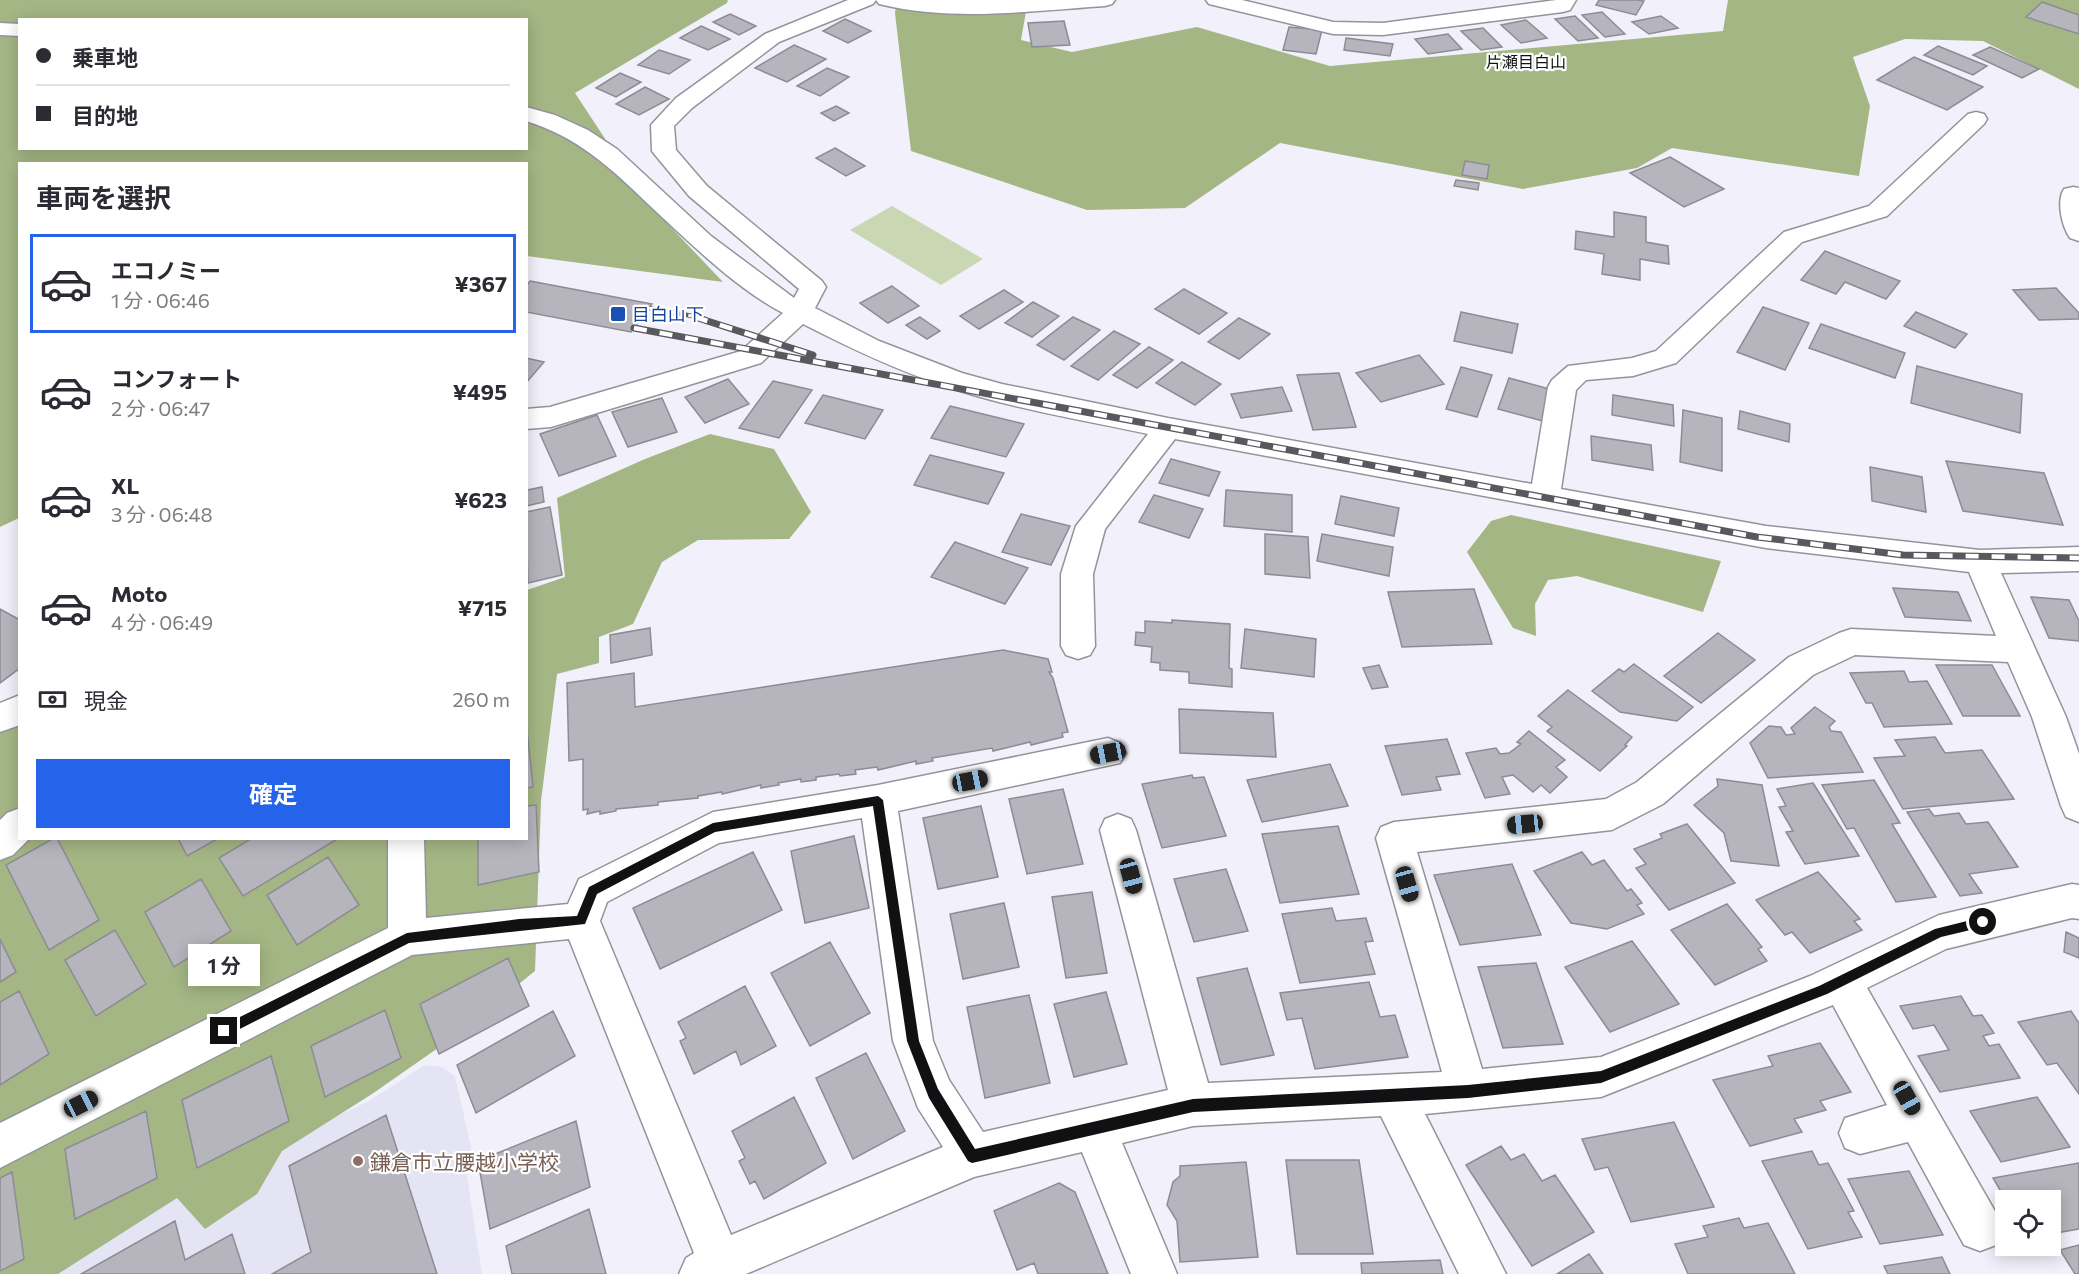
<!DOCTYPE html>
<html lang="ja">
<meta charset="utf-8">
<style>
:root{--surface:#fff;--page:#f7f7f7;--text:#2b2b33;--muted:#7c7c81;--line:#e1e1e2;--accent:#2563eb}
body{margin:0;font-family:Commissioner,"Noto Sans JP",sans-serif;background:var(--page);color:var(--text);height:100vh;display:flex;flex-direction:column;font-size:22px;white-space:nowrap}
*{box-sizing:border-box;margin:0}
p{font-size:20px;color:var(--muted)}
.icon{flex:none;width:33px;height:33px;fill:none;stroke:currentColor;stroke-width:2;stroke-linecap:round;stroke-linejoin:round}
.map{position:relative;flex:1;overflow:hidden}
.drawer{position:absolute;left:18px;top:162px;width:510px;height:678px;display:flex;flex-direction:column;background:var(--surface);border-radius:0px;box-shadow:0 3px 15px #0003}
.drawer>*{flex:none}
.banner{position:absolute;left:18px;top:18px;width:510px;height:132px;border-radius:0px;box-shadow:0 3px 15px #0003;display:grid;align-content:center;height:132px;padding:0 18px;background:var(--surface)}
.buttons{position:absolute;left:1995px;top:1190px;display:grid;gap:12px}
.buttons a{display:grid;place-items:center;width:66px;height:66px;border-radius:0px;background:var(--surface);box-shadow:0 3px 15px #0003;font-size:30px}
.end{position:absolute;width:27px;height:27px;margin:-14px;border:8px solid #111114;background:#fff;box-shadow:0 0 0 3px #fff}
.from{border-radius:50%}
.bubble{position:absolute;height:42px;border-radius:0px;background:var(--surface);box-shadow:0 3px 15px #0003;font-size:20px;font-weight:700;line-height:42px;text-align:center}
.car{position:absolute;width:18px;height:36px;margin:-18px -9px;border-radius:8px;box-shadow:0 0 4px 2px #0007;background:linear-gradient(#222 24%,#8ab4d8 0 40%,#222 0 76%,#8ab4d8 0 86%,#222 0)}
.banner b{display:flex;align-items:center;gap:21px;height:57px;font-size:22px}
.banner b+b{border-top:2px solid var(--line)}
.banner i{width:15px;height:15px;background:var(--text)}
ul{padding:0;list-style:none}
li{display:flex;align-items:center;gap:18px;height:99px;margin:0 12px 9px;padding:0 6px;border:3px solid transparent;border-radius:0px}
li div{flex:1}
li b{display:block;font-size:22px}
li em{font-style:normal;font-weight:700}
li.current{border-color:var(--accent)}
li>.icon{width:54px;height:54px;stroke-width:1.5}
h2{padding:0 18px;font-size:27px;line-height:72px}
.pay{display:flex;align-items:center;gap:15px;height:66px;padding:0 18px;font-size:22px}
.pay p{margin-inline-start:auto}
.button{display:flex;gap:12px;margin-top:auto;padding:12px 18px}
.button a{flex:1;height:69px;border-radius:0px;background:var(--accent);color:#fff;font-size:24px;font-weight:700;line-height:69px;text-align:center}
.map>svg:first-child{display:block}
.built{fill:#e5e4f4}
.green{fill:#cad7b3}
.forest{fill:#a4b684;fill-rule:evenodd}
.building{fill:#b6b4bc;stroke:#8d8b93;stroke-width:1.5}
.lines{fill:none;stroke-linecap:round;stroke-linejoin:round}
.minor-casing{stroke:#93939b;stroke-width:3}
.minor{fill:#fff;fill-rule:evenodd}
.rail-far1-casing{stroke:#59585e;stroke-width:4.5}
.rail-casing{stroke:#59585e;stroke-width:7}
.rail-far1{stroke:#fff;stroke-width:3;stroke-dasharray:10;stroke-linecap:butt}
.rail{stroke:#fff;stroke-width:4.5;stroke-dasharray:13;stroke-linecap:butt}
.route{fill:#111114}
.transit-dot{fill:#1a4fb4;stroke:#fff;stroke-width:2}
.education-dot{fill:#8d6e63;stroke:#fff;stroke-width:2}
.labels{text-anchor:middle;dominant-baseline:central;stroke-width:4.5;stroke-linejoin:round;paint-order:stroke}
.far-neighbourhood-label{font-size:16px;fill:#111114;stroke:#fff}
.transit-label{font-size:18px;fill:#164399;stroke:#fff;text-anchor:start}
.near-education-label{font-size:21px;fill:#785e54;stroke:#fff;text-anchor:start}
</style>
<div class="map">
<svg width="2079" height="1274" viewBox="0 0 2079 1274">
<rect width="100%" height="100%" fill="#f2f1fb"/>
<path class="built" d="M425 1065 442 1067 455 1076 471 1147 467 1176 482 1274H8L367 1102Z"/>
<path class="green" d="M892 206 983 259 941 285 850 230Z"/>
<path class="forest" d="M0 0H728L727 3 575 93 646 201 723 282 527 256 526 164H20L19 518 0 527ZM20 20H526V148H20Z
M897 0H1028L1021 40 1072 52 1197 27 1330 66 1723 31 1728 0H2079V89L1983 41 1905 39 1853 57 1870 106 1859 176 1672 148 1637 168 1523 189 1280 143 1185 208 1087 210 911 151 895 13Z
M710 434 774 449 811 512 789 539 698 540 662 562 633 624 599 637V663L557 674 541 801 535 971 448 1041 372 1094 282 1151 257 1194 205 1229 177 1198 58 1274H0V731L19 722 20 838H526L527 590 565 577 557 498 645 459Z
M1511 515 1721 561 1703 612 1577 576 1548 580 1535 604 1536 636 1513 628 1467 552 1491 521Z"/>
<path class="building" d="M1599 0H1638L1644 1 1636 15 1596 5Z
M2042 2 2079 15V34L2026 17Z
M1602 12 1625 34 1605 37 1582 15Z
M730 14 756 26 739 35 713 22Z
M1575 16 1598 38 1578 41 1555 19Z
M1661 16 1678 28 1649 34 1632 22Z
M845 19 871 31 848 43 823 31Z
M1526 20 1547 38 1521 43 1501 25Z
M1064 21 1070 45 1032 47 1028 23Z
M701 26 730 39 708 50 680 38Z
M1289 27 1322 30 1316 54 1283 50Z
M1483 28 1502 47 1481 50 1461 31Z
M1448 34 1462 49 1428 54 1415 39Z
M1346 38 1393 44 1390 56 1344 50Z
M794 45 826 59 787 82 755 68Z
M1938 46 1987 66 1973 75 1924 55Z
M1990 47 2039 69 2022 78 1973 55Z
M659 50 690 60 669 74 638 65Z
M1914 57 1983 87 1947 110 1877 80Z
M827 68 849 77 820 96 797 86Z
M620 73 641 82 616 97 596 88Z
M645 87 669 99 639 115 616 104Z
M836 106 849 113 834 121 821 113Z
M835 148 865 166 846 176 816 158Z
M1670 157 1724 189 1684 207 1630 173Z
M1465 161 1489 165 1487 179 1462 175Z
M1456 180 1479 183 1478 190 1454 186Z
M1614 212 1646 217V242L1668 246 1669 264 1640 259V280L1602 274 1604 254 1575 249 1576 231 1614 237Z
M1825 251 1900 281 1886 299 1845 282 1836 294 1801 280Z
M530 281 652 304 631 332 526 312V286Z
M892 286 919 306 888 323 860 303Z
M2056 288 2079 313V319L2039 320 2013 290Z
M1184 289 1227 313 1199 334 1155 309Z
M1004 290 1023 302 979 329 960 316Z
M1033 302 1059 316 1032 337 1005 323Z
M1763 307 1809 323 1785 370 1737 352Z
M1461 312 1518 324 1512 353 1454 341Z
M1916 312 1967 334 1955 348 1904 326Z
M920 317 940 331 927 339 906 325Z
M1073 317 1100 330 1064 360 1037 345Z
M1239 318 1270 334 1239 359 1208 342Z
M1821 324 1905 353 1895 378 1809 348Z
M1114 331 1140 344 1098 380 1071 366Z
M1149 347 1173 360 1137 388 1113 375Z
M1419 355 1444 384 1381 402 1356 373Z
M526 358 544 362 526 383Z
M1182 362 1221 384 1195 405 1156 383Z
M1917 366 2022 394 2020 433 1911 403Z
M1461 367 1492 375 1477 417 1446 409Z
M1339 373 1356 427 1313 430 1297 375Z
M1509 378 1553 390 1543 421 1498 409Z
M728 379 749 404 705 423 685 397Z
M773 381 812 390 779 438 739 428Z
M1282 387 1292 411 1241 418 1231 394Z
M823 395 883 410 865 439 805 423Z
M1613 395 1673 405 1674 426 1612 415Z
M662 398 677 432 628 447 612 412Z
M950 406 1024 424 1006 457 931 438Z
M1683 410 1722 418V471L1680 462Z
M1740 411 1790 424 1789 442 1738 429Z
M597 415 616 456 559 476 540 434Z
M1591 436 1651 445 1653 470 1592 460Z
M930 455 1004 473 988 504 914 485Z
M1171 459 1220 472 1209 496 1159 483Z
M1946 461 2044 473 2063 525 1963 511Z
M1870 467 1922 477 1926 512 1872 501Z
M526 486 527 490 542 487 544 502 526 506Z
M1226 490 1292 495V532L1224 526Z
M1154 495 1203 509 1189 538 1139 522Z
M1341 496 1399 508 1394 536 1335 524Z
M550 507 562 575 528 583 526 512Z
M1021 514 1070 526 1051 565 1002 552Z
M1265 534 1308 537 1310 578 1265 574Z
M1322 534 1393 547 1389 576 1317 561Z
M955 542 1028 568 1005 604 931 577Z
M1893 588 1958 592 1971 621 1905 617Z
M1474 589 1492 644 1402 647 1388 592Z
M2031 597 2069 600 2079 621V641L2049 638Z
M0 609 20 620V668L0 683Z
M1172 620 1230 624 1229 668 1232 669V687L1189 683V672L1160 670V663L1151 662 1152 647 1135 645 1136 632 1145 633V621L1172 623Z
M650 628 652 655 611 663 610 635Z
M1245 629 1316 639 1314 677 1241 668Z
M1718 633 1755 660 1701 703 1664 676Z
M1003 650 1048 659 1052 672H1049L1053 678 1068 732 1062 733 1063 737 1031 745 1030 742 993 751 992 748 932 758 933 761 916 764V761L878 770 877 767 855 770 856 774 840 776 839 774 816 777V780L801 782V779L778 783 779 785 761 788V785L722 794V792L698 796V798L658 802V805L616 809V811L600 814V811L587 814 588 809 583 810V759L569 761 567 683 634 673 635 707Z
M1634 664 1693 707 1677 721 1620 712 1592 691 1619 669 1624 672Z
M1379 665 1388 687 1372 689 1363 668Z
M1936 665H1992L2020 716H1963Z
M1904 671 1909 682 1927 681 1952 724 1884 727 1872 703H1866L1850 673Z
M1568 690 1632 737 1625 745 1627 746 1600 771 1547 731 1552 727 1538 716Z
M1815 707 1835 721 1829 727 1831 731 1841 732 1863 772 1768 778 1750 743 1769 726 1781 727 1786 735 1795 734 1791 728Z
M1179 709 1273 713 1276 757 1180 753Z
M526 720 533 787 526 788Z
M1529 731 1565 760 1556 767 1567 777 1550 793 1541 785 1533 792 1513 775 1502 777 1510 794 1485 798 1466 753 1496 748 1500 754 1509 753 1521 744 1517 742Z
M1935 737 1945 753 1982 750 2014 799 1903 809 1874 758 1905 756 1895 740Z
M1447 739 1460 774 1436 777 1441 790 1402 795 1385 746Z
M1330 764 1348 806 1262 822 1247 780Z
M1192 775 1193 778 1204 777 1226 836 1162 848 1142 784Z
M1717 779 1762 785 1779 866 1731 861 1724 833 1694 805 1718 786Z
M1874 780 1900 823 1892 824 1936 897 1896 902 1854 828 1847 829 1822 785Z
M1813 783 1859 856 1805 864 1786 832 1793 831 1779 807 1786 806 1777 789Z
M1063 789 1083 864 1027 874 1009 799Z
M536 805 539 872 478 885V838H526V806Z
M981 806 998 877 938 889 923 818Z
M1929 809 1934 816 1959 813 1966 824 1988 822 2018 867 1969 874 1982 893 1960 896 1907 812Z
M1687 824 1735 883 1669 910 1636 868 1646 864 1634 849 1662 838 1660 834Z
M1338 826 1359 894 1280 903 1262 834Z
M854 836 869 908 805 923 791 851Z
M54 838H57L99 920 49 950 6 865Z
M178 838H219L187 856Z
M252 838H339L243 896 219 858Z
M753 852 782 910 660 969 633 908Z
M1582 852 1592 865 1604 860 1627 891 1631 889 1642 903 1637 905 1644 914 1607 929 1571 923 1534 871Z
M328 857 359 905 297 945 267 895Z
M1512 864 1541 935 1460 945 1434 875Z
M1226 869 1248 931 1194 942 1174 879Z
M1818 872 1860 919 1854 921 1862 930 1810 953 1792 932 1785 935 1756 900Z
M201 879 231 931 174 967 145 912Z
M1092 892 1107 973 1066 978 1052 897Z
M1004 903 1019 967 963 979 950 914Z
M1727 904 1762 947 1758 949 1767 961 1715 985 1671 930Z
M1332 908 1336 921 1366 918 1373 941 1365 942 1375 974 1300 983 1282 914Z
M115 930 146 984 96 1016 65 960Z
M2066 932 2079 938V958L2064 952Z
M0 939 16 972 0 982Z
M1632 941 1679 1004 1610 1032 1565 967Z
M830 942 870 1013 810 1046 771 973Z
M508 958 529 1006 439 1054 420 1004Z
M1536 963 1563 1044 1503 1048 1478 967Z
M1247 968 1274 1055 1221 1065 1197 978Z
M1369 982 1380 1017 1395 1015 1408 1057 1315 1069 1302 1018 1287 1020 1280 993Z
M745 986 776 1046 741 1065 736 1051 694 1074 680 1041 686 1038 678 1022Z
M19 991 49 1054 0 1085V1002Z
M1106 992 1127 1064 1074 1077 1054 1004Z
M1029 995 1050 1083 985 1098 967 1007Z
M1961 996 1973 1016 1982 1015 1994 1033 1983 1036 1989 1046 1999 1044 2020 1078 1940 1092 1918 1056 1949 1050 1934 1025 1913 1029 1900 1006Z
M385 1010 401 1058 325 1097 311 1046Z
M553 1011 575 1056 476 1113 457 1065Z
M2071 1011 2079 1023V1094L2057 1063 2047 1065 2018 1022Z
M1820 1043 1851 1092 1820 1101 1826 1110 1794 1119 1802 1132 1750 1146 1713 1080 1773 1066 1768 1056Z
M866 1053 905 1131 853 1159 816 1078Z
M271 1056 289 1121 197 1168 182 1100Z
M794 1097 826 1163 764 1199 755 1181 750 1184 739 1161 745 1158 732 1131Z
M2037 1097 2070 1147 2001 1162 1970 1111Z
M146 1111 157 1178 75 1219 65 1149Z
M386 1115 437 1274H272L311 1252 289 1166Z
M576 1121 590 1187 490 1229 478 1161Z
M1674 1122 1714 1207 1631 1222 1608 1167 1595 1170 1582 1139Z
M1501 1146 1511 1160 1524 1154 1542 1181 1555 1175 1594 1232 1532 1266 1466 1165Z
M1812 1151 1819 1165 1828 1163 1854 1211 1848 1212 1862 1237 1808 1249 1762 1161Z
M1286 1160H1359L1373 1254H1297Z
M1246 1162 1258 1257 1180 1262 1177 1221 1167 1205 1173 1182 1180 1176V1166Z
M2079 1163V1229L2050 1234V1200H2006L1993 1178Z
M1909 1171 1943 1235 1880 1244 1848 1179Z
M12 1172 24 1259 0 1271V1178Z
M1059 1183 1075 1192 1108 1274H1038L1034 1263 1017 1270 994 1211Z
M589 1209 606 1274H512L506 1246Z
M1739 1218 1744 1228 1768 1223 1795 1274H1688L1675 1244 1708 1237 1703 1226Z
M175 1221 185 1260 232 1234 245 1274H81Z
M2079 1245V1274H2075L2060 1250Z
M1589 1254 1603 1274H1557Z
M1942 1257 1950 1274H1888L1884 1266Z
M1440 1260 1443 1274H1362L1361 1263Z"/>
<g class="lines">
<defs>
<path id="minor" d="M848 0H1115L1112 4 1105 6C1031 11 952 22 879 4L876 0 873 4 779 42 692 108 674 126 676 150 707 186 822 281 826 287 815 308 879 341 962 373 1002 384 1168 418 1532 484 1548 387 1552 380 1568 366 1632 358 1656 351 1784 232 1869 206 1968 114 1976 112 1984 114 1987 119 1984 124 1887 216 1802 242 1676 363 1633 376 1586 380 1576 390 1561 489 1766 526 1980 550 2079 547V571L2001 573 2066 717 2079 754V822L2066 817 2061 806 2032 717 2008 662 1855 655 1813 675 1663 804 1612 830 1417 852 1482 1069 1601 1057 1810 976 1939 915 2072 884 2079 885V919L2072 918 1946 949 1867 988 1996 1213 2002 1229 1996 1245 1980 1251 1964 1245 1908 1142 1860 1154 1845 1148 1839 1133 1845 1118 1887 1105 1833 1005 1601 1097 1425 1114 1506 1274H1459L1381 1116 1193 1126 1122 1143 1177 1274H1131L1082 1152 974 1177 746 1274H679L686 1258 694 1253 569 939 412 955 0 1168V1123L388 928V838H424L426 918 568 904 579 879 713 812 878 785 1108 738 1120 743 1126 753 1120 763 898 811 933 1041 949 1080 983 1132 1168 1090 1100 830 1105 819 1118 814 1131 819 1136 830 1208 1083 1442 1072 1376 838 1381 827 1394 822 1606 799 1637 782 1789 657 1839 633 1851 629 1996 636 1969 572 1766 548 1175 439 1105 529 1093 574 1095 646 1090 655 1078 659 1066 655 1061 646V574L1076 526 1148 434C1079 419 1008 408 942 385 894 369 848 347 803 324L761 363 551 427 526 429V409L550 407 741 351 783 313C735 288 687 240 647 203 611 168 576 136 526 121V107L555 115 588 130 617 149 711 236 794 298 799 289 689 196 656 156 652 151 651 125 676 98 765 34ZM862 818 893 1041 918 1108 943 1147 731 1235 600 921 607 902 719 843Z
M1206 0H1242L1333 22 1383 23 1556 0H1576L1570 10 1563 12 1383 35 1333 34 1209 4Z
M0 23 20 24V36L0 35Z
M2073 187 2079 188V241L2070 238C2062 227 2056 201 2064 189Z
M20 695V725L0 732V703Z
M20 808V838H30L13 855 0 860V820L7 813Z"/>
</defs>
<use href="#minor" class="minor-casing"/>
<use href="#minor" class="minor"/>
<defs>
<path id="rail-far1" d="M649 308 703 318"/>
<path id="rail" d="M695 317 813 355
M634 328 1757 537 1903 555 2079 558"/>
</defs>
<use href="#rail-far1" class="rail-far1-casing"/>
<use href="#rail" class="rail-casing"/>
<use href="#rail-far1" class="rail-far1"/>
<use href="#rail" class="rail"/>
</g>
<path class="route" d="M878 796 883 800 919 1041 938 1089 975 1149 1193 1099 1468 1085 1601 1071 1819 986 1935 929 1983 917 1989 922 1983 927 1941 937 1827 994 1601 1083 1468 1098 1193 1112 972 1163 968 1161 929 1098 907 1041 873 806 715 832 597 894 585 924 409 943 228 1035 224 1037 218 1031 220 1027 407 933 519 919 577 916 589 887 713 823Z"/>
<rect class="transit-dot" x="610" y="306" width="16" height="16" rx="3"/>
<circle class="education-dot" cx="358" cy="1161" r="6"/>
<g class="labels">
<g class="far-neighbourhood-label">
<text x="1526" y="61">片瀬目白山</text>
</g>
<g class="transit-label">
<text x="632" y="314">目白山下</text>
</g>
<g class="near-education-label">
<text x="370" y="1161">鎌倉市立腰越小学校</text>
</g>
</g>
</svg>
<div class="buttons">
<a><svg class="icon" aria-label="locate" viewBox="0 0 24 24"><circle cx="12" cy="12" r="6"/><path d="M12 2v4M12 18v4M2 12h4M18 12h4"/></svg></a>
</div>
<i class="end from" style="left:1983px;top:922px"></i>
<i class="end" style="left:224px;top:1031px"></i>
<div class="bubble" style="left:188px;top:944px;width:72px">1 分</div>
<i class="car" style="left:1108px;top:753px;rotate:259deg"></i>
<i class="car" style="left:970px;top:781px;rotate:79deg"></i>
<i class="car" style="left:1525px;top:824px;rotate:264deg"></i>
<i class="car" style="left:1131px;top:876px;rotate:165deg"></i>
<i class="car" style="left:1407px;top:884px;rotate:164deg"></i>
<i class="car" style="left:1907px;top:1098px;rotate:151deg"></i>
<i class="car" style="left:81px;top:1104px;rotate:63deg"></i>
<div class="banner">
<b><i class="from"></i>乗車地</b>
<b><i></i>目的地</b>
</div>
<section class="drawer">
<h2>車両を選択</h2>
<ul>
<li class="current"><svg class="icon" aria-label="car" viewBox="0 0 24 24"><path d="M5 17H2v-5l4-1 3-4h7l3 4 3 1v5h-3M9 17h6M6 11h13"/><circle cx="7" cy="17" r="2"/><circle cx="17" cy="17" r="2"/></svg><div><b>エコノミー</b><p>1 分 · 06:46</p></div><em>¥367</em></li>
<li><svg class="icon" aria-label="car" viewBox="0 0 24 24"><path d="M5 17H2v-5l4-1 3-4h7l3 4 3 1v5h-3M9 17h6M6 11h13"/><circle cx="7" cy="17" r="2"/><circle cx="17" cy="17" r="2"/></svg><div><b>コンフォート</b><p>2 分 · 06:47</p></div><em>¥495</em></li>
<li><svg class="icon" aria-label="car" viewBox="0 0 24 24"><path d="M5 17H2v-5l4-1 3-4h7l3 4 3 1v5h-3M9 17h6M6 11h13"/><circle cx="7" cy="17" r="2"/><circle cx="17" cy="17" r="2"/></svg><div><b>XL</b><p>3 分 · 06:48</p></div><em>¥623</em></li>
<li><svg class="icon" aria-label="car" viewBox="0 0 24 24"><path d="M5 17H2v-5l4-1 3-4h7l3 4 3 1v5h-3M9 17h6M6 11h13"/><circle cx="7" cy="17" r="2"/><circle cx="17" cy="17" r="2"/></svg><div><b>Moto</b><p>4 分 · 06:49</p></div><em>¥715</em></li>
</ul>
<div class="pay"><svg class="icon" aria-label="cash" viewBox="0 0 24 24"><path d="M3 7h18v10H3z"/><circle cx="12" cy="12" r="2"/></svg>現金<p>260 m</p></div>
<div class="button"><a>確定</a></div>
</section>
</div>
